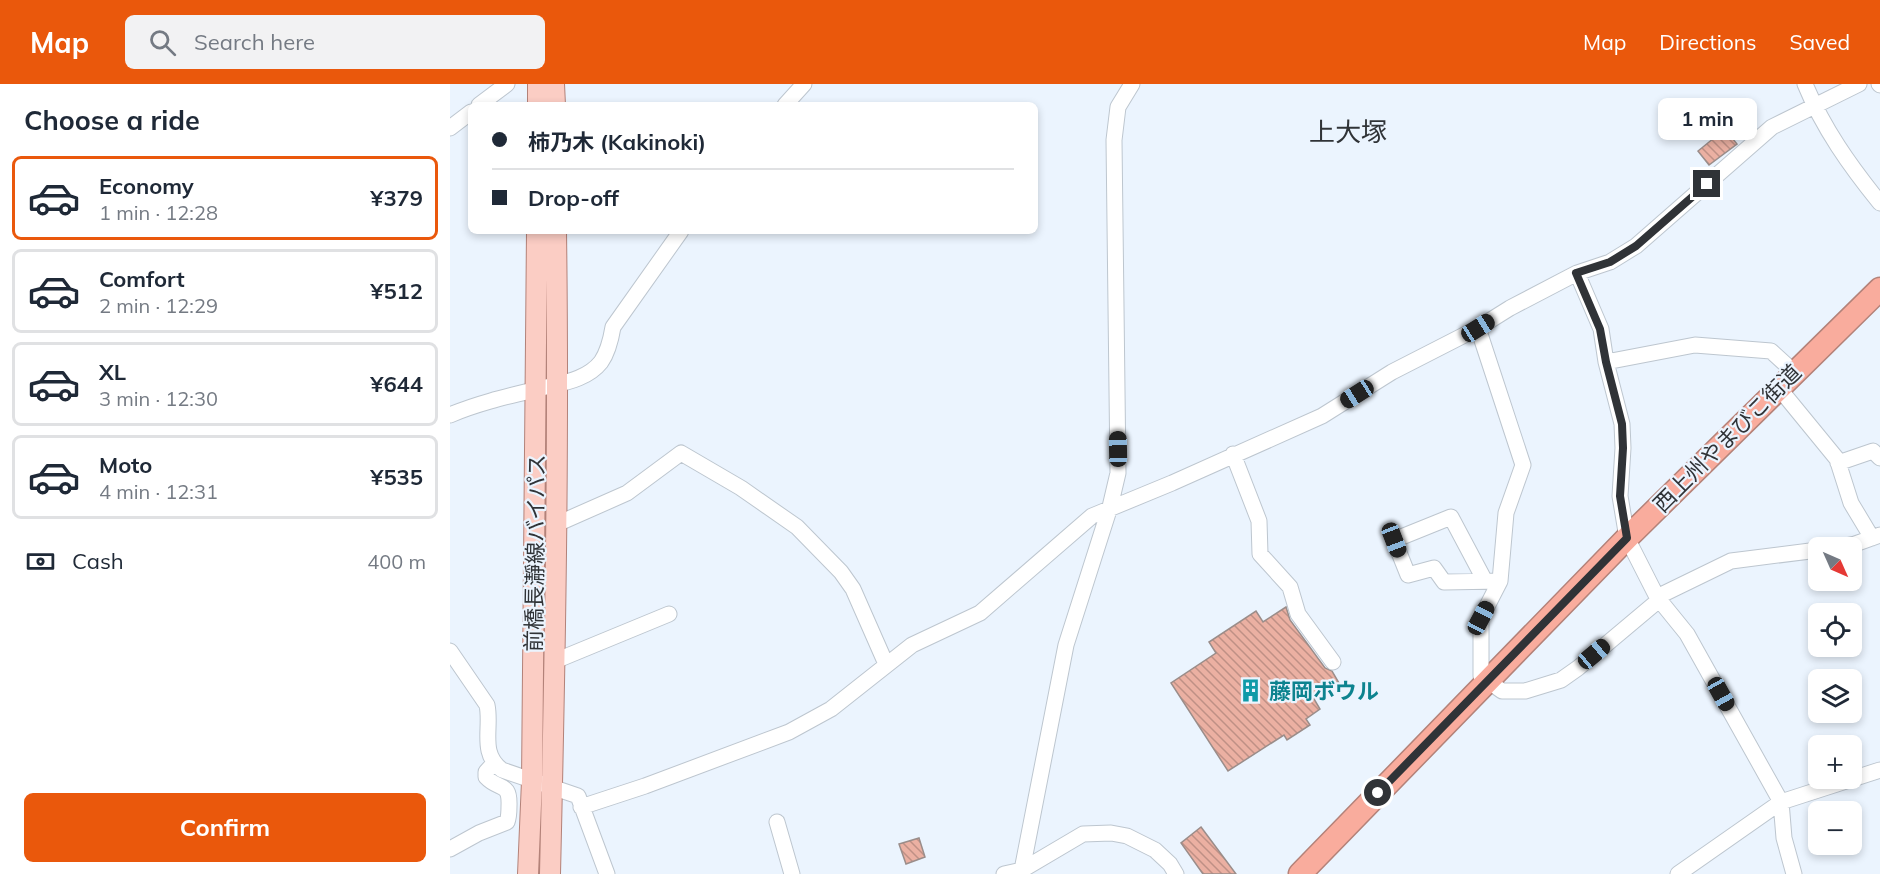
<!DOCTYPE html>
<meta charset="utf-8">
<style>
:root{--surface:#fff;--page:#f2f2f3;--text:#1f2937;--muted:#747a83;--line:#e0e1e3;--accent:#ea580c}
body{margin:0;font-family:Mulish,"Noto Sans JP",sans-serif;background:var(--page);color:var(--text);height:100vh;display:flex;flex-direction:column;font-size:22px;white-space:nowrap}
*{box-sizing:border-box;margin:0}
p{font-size:20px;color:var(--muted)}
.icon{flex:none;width:33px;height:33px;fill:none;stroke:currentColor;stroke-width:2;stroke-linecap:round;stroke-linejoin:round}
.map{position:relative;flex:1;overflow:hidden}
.side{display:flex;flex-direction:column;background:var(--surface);width:450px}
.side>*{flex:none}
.guide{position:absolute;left:18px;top:18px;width:570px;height:132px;border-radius:9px;box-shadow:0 3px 9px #0003;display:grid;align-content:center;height:132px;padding:0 24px;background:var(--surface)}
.needle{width:39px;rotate:135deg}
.buttons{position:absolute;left:1358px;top:453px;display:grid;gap:12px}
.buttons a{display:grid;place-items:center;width:54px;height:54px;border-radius:9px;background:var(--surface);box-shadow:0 3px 9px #0003;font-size:30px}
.end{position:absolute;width:27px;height:27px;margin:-14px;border:8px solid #303337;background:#fff;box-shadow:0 0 0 3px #fff}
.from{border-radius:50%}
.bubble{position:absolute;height:42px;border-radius:9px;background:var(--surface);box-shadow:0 3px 9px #0003;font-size:20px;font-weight:700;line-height:42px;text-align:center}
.car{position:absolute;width:18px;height:36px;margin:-18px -9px;border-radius:8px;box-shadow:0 0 4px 2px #0007;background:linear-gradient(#222 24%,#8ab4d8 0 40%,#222 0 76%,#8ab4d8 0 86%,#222 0)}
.guide b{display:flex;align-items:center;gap:21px;height:57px;font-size:22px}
.guide b+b{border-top:2px solid var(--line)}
.guide i{width:15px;height:15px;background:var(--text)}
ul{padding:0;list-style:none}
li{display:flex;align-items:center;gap:18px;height:84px;margin:0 12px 9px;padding:0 12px;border:3px solid var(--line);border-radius:9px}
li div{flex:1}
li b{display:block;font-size:22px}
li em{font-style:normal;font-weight:700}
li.current{border-color:var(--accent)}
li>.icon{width:54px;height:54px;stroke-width:1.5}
h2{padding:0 24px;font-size:27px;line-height:72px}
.pay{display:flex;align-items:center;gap:15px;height:66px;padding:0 24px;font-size:22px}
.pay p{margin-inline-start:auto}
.cta{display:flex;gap:12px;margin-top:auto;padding:12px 24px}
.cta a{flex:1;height:69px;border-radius:9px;background:var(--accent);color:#fff;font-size:24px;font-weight:700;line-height:69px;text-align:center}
header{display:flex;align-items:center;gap:36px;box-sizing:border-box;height:84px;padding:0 30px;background:var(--accent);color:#fff}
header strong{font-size:28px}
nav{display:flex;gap:33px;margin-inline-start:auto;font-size:21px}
.search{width:420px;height:54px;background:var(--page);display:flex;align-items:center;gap:15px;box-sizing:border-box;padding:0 21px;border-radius:9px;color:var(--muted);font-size:22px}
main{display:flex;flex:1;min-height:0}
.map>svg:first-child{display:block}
.building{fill:url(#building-back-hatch);stroke:#9a8d8a;stroke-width:1.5}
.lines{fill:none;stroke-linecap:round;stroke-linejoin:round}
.minor-casing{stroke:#bdc6cf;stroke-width:17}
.major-casing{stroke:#b38279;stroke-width:22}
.highway-casing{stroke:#b38279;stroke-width:25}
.minor{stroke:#fff;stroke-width:15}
.major{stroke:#fbcdc4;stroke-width:20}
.highway{stroke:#f9ac9d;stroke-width:22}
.route{stroke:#303337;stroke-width:8}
.labels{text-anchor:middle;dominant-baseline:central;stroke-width:4.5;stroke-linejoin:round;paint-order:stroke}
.street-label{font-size:22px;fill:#303337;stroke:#ebf4fe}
.culture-label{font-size:22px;font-weight:bold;fill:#0d838f;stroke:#ebf4fe;text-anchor:start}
.quarter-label{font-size:26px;fill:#303337;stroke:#ebf4fe}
</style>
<header>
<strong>Map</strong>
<div class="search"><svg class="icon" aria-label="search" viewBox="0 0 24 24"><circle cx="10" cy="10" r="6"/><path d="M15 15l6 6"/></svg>Search here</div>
<nav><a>Map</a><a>Directions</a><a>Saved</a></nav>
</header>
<main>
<section class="side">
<h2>Choose a ride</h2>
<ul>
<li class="current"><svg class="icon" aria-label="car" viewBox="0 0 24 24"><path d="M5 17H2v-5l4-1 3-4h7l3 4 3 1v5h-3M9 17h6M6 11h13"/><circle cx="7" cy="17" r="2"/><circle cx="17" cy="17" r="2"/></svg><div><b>Economy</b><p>1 min · 12:28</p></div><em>¥379</em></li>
<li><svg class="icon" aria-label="car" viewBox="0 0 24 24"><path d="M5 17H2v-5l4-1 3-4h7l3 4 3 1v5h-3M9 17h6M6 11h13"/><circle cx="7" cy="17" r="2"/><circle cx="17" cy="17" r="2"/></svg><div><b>Comfort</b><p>2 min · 12:29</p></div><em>¥512</em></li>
<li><svg class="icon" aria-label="car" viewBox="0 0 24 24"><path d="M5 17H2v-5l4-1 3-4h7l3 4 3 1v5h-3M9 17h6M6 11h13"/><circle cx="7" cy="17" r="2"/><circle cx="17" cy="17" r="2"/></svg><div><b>XL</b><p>3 min · 12:30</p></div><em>¥644</em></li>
<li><svg class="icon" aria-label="car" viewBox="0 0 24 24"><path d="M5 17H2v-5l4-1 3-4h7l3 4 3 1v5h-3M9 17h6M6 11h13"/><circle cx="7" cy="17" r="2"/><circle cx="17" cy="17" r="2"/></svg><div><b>Moto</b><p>4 min · 12:31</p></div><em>¥535</em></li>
</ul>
<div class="pay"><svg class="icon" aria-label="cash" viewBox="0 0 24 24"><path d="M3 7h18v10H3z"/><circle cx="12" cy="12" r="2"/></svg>Cash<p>400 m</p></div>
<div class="cta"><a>Confirm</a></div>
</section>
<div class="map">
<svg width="1430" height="790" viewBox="0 0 1430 790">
<defs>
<pattern id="building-back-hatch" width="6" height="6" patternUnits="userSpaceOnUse" patternTransform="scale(1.5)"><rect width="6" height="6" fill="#ebb0a2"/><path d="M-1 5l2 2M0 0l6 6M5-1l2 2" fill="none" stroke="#bf9085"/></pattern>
</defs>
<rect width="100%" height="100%" fill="#ebf4fe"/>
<path class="building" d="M1275 45 1287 60 1259 81 1248 67Z
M836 523 840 536 875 584 882 587 889 599 864 615 870 625 856 635 860 641 837 656 834 651 778 687 721 599 766 569 759 558 806 527 813 538Z
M751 743 786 790H753L731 759Z
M469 754 475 773 456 780 449 760Z"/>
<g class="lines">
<defs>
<path id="minor" d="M1355 0C1373 44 1400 82 1430 119
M1429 0 1430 1
M29 21 57 0
M335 21 354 0
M0 44 21 28
M1127 189 1151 245 1156 278 1172 340 1173 364 1170 412 1177 454 1207 513 1237 550 1331 718 1334 754 1344 790
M1028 244 1073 381 1056 429 1050 497 1031 534V592L1052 607H1075L1111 596 1128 584 1209 516
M1156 278 1245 261 1321 267 1344 288
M1328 303 1387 375 1401 419 1422 454
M0 331C28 319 59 312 88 305 110 299 136 297 151 278 158 268 161 255 163 243L231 147
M783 370 809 437 810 470 840 503 848 530 883 578
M1388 379 1423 367 1430 374
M107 440 177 409 231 369 291 404 347 443 391 488 403 505 436 580
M1385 464 1405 460 1430 451
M1035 497 1001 433 944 456 958 491 984 484 994 498 1050 497
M1207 513 1281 477 1368 466
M0 567 37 621C42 644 29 669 52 686L128 712 157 790
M105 577 219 530
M131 723 195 702 339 648 381 625 462 561 530 529 642 432 722 399 872 332 942 288 1028 244 1060 224 1127 189 1160 178 1186 162 1322 43 1409 0
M327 738 342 790
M0 765 29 749 57 738C59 733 59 728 59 722 60 697 49 707 36 693V688L44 679
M572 786 616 561 660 423 668 389 664 56 668 23 682 0
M554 790 572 786 633 750 661 749 677 752 705 766 720 780 726 790
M1228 790 1331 718 1430 686"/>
<path id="major" d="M104 0 105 21
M88 21V0
M78 790 82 697 87 147
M100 790C105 576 109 361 106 147"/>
<path id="highway" d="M850 790 1177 454 1430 205"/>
</defs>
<use href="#minor" class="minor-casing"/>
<use href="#major" class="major-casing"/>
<use href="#highway" class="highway-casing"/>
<use href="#minor" class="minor"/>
<use href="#major" class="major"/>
<use href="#highway" class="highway"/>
</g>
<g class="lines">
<path class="route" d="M928 709 1177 454 1170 412 1173 364 1172 340 1156 278 1150 245 1126 189 1160 178 1186 162 1257 100"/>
</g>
<defs>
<symbol id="building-bare" viewBox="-9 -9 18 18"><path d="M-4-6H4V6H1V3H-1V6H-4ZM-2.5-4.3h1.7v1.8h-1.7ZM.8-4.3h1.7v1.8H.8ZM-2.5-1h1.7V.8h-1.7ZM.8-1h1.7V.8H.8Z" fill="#0f9aa8" stroke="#ebf4fe" stroke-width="2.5" paint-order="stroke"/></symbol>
</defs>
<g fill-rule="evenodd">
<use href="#building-bare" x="784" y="590" width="33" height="33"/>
</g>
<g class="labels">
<g class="street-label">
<text transform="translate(1277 354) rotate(-45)">西上州やまびこ街道</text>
<text transform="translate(85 469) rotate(-89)">前橋長瀞線バイパス</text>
</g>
<g class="culture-label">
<text x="819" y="607">藤岡ボウル</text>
</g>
<g class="quarter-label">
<text x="898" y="47">上大塚</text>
</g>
</g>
</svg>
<div class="buttons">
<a><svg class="needle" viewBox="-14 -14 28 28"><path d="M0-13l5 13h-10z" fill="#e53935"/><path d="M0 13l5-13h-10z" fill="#747a83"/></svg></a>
<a><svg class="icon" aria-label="locate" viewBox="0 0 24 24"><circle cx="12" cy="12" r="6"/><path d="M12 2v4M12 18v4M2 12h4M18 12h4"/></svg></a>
<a><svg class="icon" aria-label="layers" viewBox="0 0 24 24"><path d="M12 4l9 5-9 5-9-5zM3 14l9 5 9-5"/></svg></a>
<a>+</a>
<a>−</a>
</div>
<i class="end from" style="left:928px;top:709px"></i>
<i class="end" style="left:1257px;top:100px"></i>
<div class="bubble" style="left:1208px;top:14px;width:99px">1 min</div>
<i class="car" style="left:1028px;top:244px;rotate:58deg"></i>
<i class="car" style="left:907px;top:310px;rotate:238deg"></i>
<i class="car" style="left:668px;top:365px;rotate:359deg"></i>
<i class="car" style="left:944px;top:456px;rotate:159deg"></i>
<i class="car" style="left:1031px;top:534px;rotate:28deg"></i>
<i class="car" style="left:1144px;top:570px;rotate:50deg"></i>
<i class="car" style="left:1271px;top:610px;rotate:151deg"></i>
<div class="guide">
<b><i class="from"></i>柿乃木 (Kakinoki)</b>
<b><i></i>Drop-off</b>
</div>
</div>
</main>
